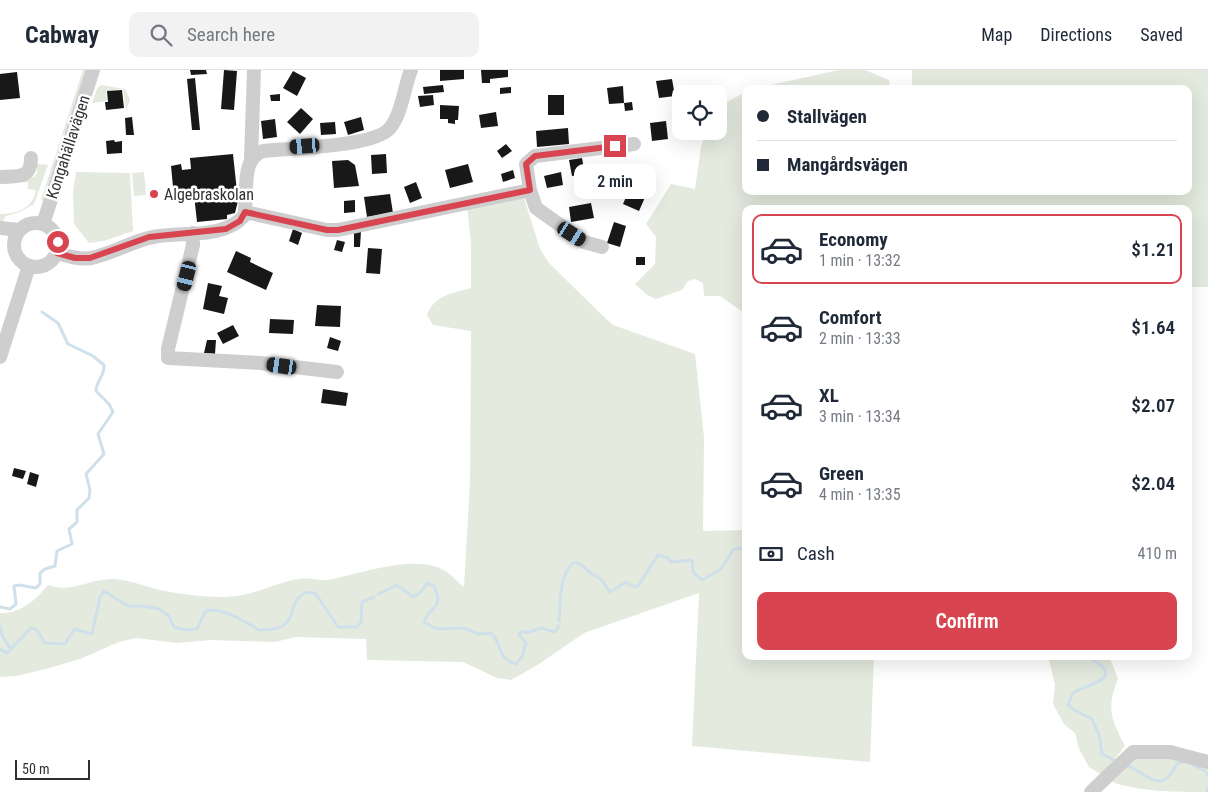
<!DOCTYPE html>
<meta charset="utf-8">
<style>
:root{--surface:#fff;--page:#f2f2f3;--text:#1f2937;--muted:#747a83;--line:#e0e1e3;--accent:#d8444f}
body{margin:0;font-family:"Roboto Condensed",sans-serif;background:var(--page);color:var(--text);height:100vh;display:flex;flex-direction:column;font-size:19px;white-space:nowrap}
*{box-sizing:border-box;margin:0}
p{font-size:16px;color:var(--muted)}
.icon{flex:none;width:28px;height:28px;fill:none;stroke:currentColor;stroke-width:2;stroke-linecap:round;stroke-linejoin:round}
.map{position:relative;flex:1;overflow:hidden}
.details{position:absolute;left:742px;top:135px;width:450px;height:455px;display:flex;flex-direction:column;background:var(--surface);border-radius:10px;box-shadow:0 5px 20px #0002}
.details>*{flex:none}
.top-card{position:absolute;left:742px;top:15px;width:450px;height:110px;border-radius:10px;box-shadow:0 5px 20px #0002;display:grid;align-content:center;height:110px;padding:0 15px;background:var(--surface)}
.buttons{position:absolute;left:672px;top:15px;display:grid;gap:10px}
.buttons a{display:grid;place-items:center;width:55px;height:55px;border-radius:10px;background:var(--surface);box-shadow:0 5px 20px #0002;font-size:25px}
.scale{position:absolute;left:15px;bottom:12px;width:75px;box-sizing:border-box;padding-left:5px;border:2px solid #313131;border-top:0;font-size:14px;line-height:18px;white-space:nowrap;color:#313131;-webkit-text-stroke:4px #fff;paint-order:stroke}
.end{position:absolute;width:22px;height:22px;margin:-11px;border:6px solid #d8444f;background:#fff;box-shadow:0 0 0 2px #fff}
.from{border-radius:50%}
.bubble{position:absolute;height:35px;border-radius:10px;background:var(--surface);box-shadow:0 5px 20px #0002;font-size:16px;font-weight:600;line-height:35px;text-align:center}
.car{position:absolute;width:15px;height:30px;margin:-15px -8px;border-radius:6px;box-shadow:0 0 4px 1px #0007;background:linear-gradient(#222 24%,#8ab4d8 0 40%,#222 0 76%,#8ab4d8 0 86%,#222 0)}
.top-card b{display:flex;align-items:center;gap:18px;height:48px;font-size:19px}
.top-card b+b{border-top:1px solid var(--line)}
.top-card i{width:12px;height:12px;background:var(--text)}
ul{padding:9px 0 0;list-style:none}
li{display:flex;align-items:center;gap:15px;height:70px;margin:0 10px 8px;padding:0 5px;border:2px solid transparent;border-radius:10px}
li div{flex:1}
li b{display:block;font-size:19px}
li em{font-style:normal;font-weight:600}
li.selected{border-color:var(--accent)}
li>.icon{width:45px;height:45px;stroke-width:1.5}
.pay{display:flex;align-items:center;gap:12px;height:55px;padding:0 15px;font-size:19px}
.pay p{margin-inline-start:auto}
.button{display:flex;gap:10px;margin-top:auto;padding:10px 15px}
.button a{flex:1;height:58px;border-radius:10px;background:var(--accent);color:#fff;font-size:20px;font-weight:600;line-height:58px;text-align:center}
header{display:flex;align-items:center;gap:30px;box-sizing:border-box;height:70px;padding:0 25px;background:var(--surface);border-bottom:1px solid var(--line)}
header strong{font-size:24px}
nav{display:flex;gap:28px;margin-inline-start:auto;font-size:18px}
.search{width:350px;height:45px;background:var(--page);display:flex;align-items:center;gap:12px;box-sizing:border-box;padding:0 18px;border-radius:10px;color:var(--muted);font-size:19px}
.map>svg:first-child{display:block}
.green{fill:#e4eade}
.lines{fill:none;stroke-linecap:round;stroke-linejoin:round}
.stream{stroke:#cfe0eb;stroke-width:3}
.building{fill:#181818}
.minor{stroke:#cecece;stroke-width:14}
.route{stroke:#d8444f;stroke-width:6}
.poi-dot{fill:#d8444f;stroke:#fff;stroke-width:2}
.labels{text-anchor:middle;dominant-baseline:central;stroke-width:5;stroke-linejoin:round;paint-order:stroke}
.street-label{font-size:16px;fill:#313131;stroke:#fff}
.poi-label{font-size:16px;fill:#313131;stroke:#fff;text-anchor:start}
</style>
<header>
<strong>Cabway</strong>
<div class="search"><svg class="icon" aria-label="search" viewBox="0 0 24 24"><circle cx="10" cy="10" r="6"/><path d="M15 15l6 6"/></svg>Search here</div>
<nav><a>Map</a><a>Directions</a><a>Saved</a></nav>
</header>
<div class="map">
<svg width="1208" height="722" viewBox="0 0 1208 722">
<rect width="100%" height="100%" fill="#fff"/>
<path class="green" d="M83 0H87L54 106 43 131 41 130Z
M839 0H865L889 10 890 19H752Z
M912 0H1208V217H1189V139H746V244L720 226H704L703 213 695 209 688 211 682 220 656 229 647 225 635 214 655 194 656 167 646 154 671 114 695 119 701 77 706 61H719V36L746 22V121H1189V19H912Z
M101 15 125 19 130 30 126 40 123 19 106 21 107 31 92 33 97 19Z
M37 94 48 95 34 134 20 142 6 146 0 155V144C18 144 33 138 36 120L28 119V112L0 114V111L34 107 37 103Z
M76 102 130 103 133 161 104 171 89 173 74 154 73 122Z
M144 102 146 125 134 126 132 103Z
M524 128 540 179 549 193 601 244 613 255 695 284 704 367 703 461 746 460V586H874L870 692 692 676 699 523 584 563 536 596 511 610 497 608 463 592 367 590 366 569 296 567 275 572 211 570 177 573 136 568 119 572 80 589 46 599 16 606 0 607V543C20 544 36 530 48 515 71 524 90 508 114 509 132 510 148 518 165 521 185 525 206 527 226 527 255 526 273 513 299 509 310 507 322 512 333 509 363 503 414 484 444 500 451 504 457 512 464 517L470 413 471 261 433 255 427 245C434 225 453 223 471 218V174L467 136Z
M1048 586H1106L1111 591 1118 609C1106 639 1111 649 1125 676L1102 705 1089 697 1079 679 1075 663 1064 654 1053 634 1055 614Z
M1158 686 1186 690 1208 698V722C1176 722 1137 722 1110 711L1132 687Z"/>
<g class="lines">
<path class="stream" d="M378 524 397 515 413 527 421 522 427 513 434 516C445 540 429 536 424 552L437 559 463 558 479 564 491 563C503 573 495 588 516 594L522 587 526 573 519 565 520 562H530L541 558 555 562 559 556
M0 537 10 539 16 534 14 516 19 515 36 518 40 514V503L45 499 55 496 57 481 72 474 69 459 77 452V440L89 428 90 420 86 404 104 384 98 364 113 342 109 334 96 321C96 311 105 306 104 295L93 286 68 274 58 253 42 242
M559 551C561 531 558 508 573 493H579L592 504 601 509 610 522 626 512 634 517 638 516 658 485 668 488 671 492 692 490 693 502 702 510 721 499 734 479 746 478
M0 555 2 565 10 578
M0 579 7 583 31 558 36 559 45 573 65 574 74 559 92 564 100 527 104 521 128 536H143L159 539 169 546 174 557 186 560 197 559 205 542C216 534 248 553 259 560 305 561 282 533 307 522L316 524 338 557H357L361 552 362 532 374 527
M1087 586C1129 609 1089 613 1073 623L1068 635 1074 640 1092 649 1099 665 1102 684 1114 690
M1126 695C1137 698 1154 717 1166 709 1171 706 1174 697 1178 693L1185 692
M1193 695 1205 701 1208 706
M1207 722 1208 718"/>
</g>
<path class="building" d="M190 0H206L207 4 191 5Z
M224 0 237 1 234 40 221 39Z
M440 0H464V9L440 11Z
M481 0H508V7L490 9V13H482Z
M293 1 306 8 297 26 283 18Z
M17 2 20 28 0 30V4Z
M195 8 200 60H192L187 9Z
M672 9 675 26 659 28 656 11Z
M443 15 444 22 424 24 423 17Z
M623 16 624 33 609 34 607 18Z
M511 17V23L500 24V18Z
M122 20 124 38 106 40 105 32H108L107 21Z
M280 24V31H271L270 25Z
M433 25 434 35 420 37 418 26Z
M548 25H564V45H548Z
M632 32 633 40 625 41 624 33Z
M440 35 459 36 458 50H455V54L448 53V49H440Z
M301 38 313 49 300 64 287 52Z
M496 42 498 56 481 58 479 45Z
M132 47 134 65H126L125 48Z
M361 47 364 60 348 65 344 52Z
M275 49 277 67 263 69 261 51Z
M666 51 668 69 652 71 650 53Z
M335 52 336 64 321 65 320 53Z
M568 58 569 74 537 77 536 61Z
M114 70 115 72 122 71V83L107 84 106 71Z
M506 74 512 81 502 88 497 81Z
M233 84 238 131 235 143 227 145V149L197 152 194 125 174 127 171 96 181 94 182 100 191 99 190 88Z
M386 84 387 103 372 104 371 85Z
M582 88 585 104 572 106 569 90Z
M348 90 355 95 359 116 334 118 332 91Z
M468 94 473 112 450 118 445 100Z
M513 100 515 108 503 112 501 104Z
M561 102 563 115 547 118 544 106Z
M416 112 422 128 410 133 404 117Z
M630 118 646 125 639 141 623 134Z
M390 124 393 143 367 147 364 127Z
M355 130V142L344 143V131Z
M591 133 594 148 571 152 569 137Z
M614 152 626 156 620 177 607 173Z
M293 159 302 163 298 175 289 171Z
M354 161H361L360 177H354Z
M337 170 345 172 342 182 334 180Z
M368 178 382 179 380 204 366 203Z
M236 181 251 188 250 192 273 203 266 220 227 202Z
M636 187H645V195H636Z
M208 213 222 216 219 226 228 228 224 244 203 239Z
M317 235 341 236 340 257 315 256Z
M270 249 294 250 293 264 269 263Z
M233 255 239 266 223 274 217 263Z
M330 267 341 271 338 281 327 278Z
M207 270H216L215 284 204 283Z
M323 319 348 323 346 336 321 333Z
M14 398 26 401 23 409 12 406Z
M30 402 39 405 36 417 27 414Z"/>
<g class="lines">
<path class="minor" d="M251 89 254 0
M0 107C18 106 31 109 31 88
M530 120 536 138 584 172 602 177
M245 142 327 160H338L530 120 526 94 535 86 634 74
M14 175a22 22 0 1 1 44 0a22 22 0 1 1-44 0Z
M43 154 93 0
M0 158 19 160
M193 163V175L168 279V288L260 293 337 302
M57 183C68 186 79 190 91 188 112 184 132 171 153 167 182 161 222 170 244 146 249 125 239 90 263 81 290 78 375 77 390 58 402 43 404 18 411 0
M0 287 29 196
M1091 722 1133 682H1170L1208 692"/>
</g>
<g class="lines">
<path class="route" d="M58 172 57 183 75 188H90L149 167 226 159 240 151 245 142 327 160H338L530 120 526 94 535 86 615 76"/>
</g>
<circle class="poi-dot" cx="154" cy="124" r="5"/>
<g class="labels">
<g class="street-label">
<text transform="translate(68 77) rotate(-72)">Kongahällavägen</text>
</g>
<g class="poi-label">
<text x="164" y="124">Algebraskolan</text>
</g>
</g>
</svg>
<div class="buttons">
<a><svg class="icon" aria-label="locate" viewBox="0 0 24 24"><circle cx="12" cy="12" r="6"/><path d="M12 2v4M12 18v4M2 12h4M18 12h4"/></svg></a>
</div>
<div class="scale">50 m</div>
<i class="end from" style="left:58px;top:172px"></i>
<i class="end" style="left:615px;top:76px"></i>
<div class="bubble" style="left:574px;top:94px;width:82px">2 min</div>
<i class="car" style="left:305px;top:76px;rotate:266deg"></i>
<i class="car" style="left:572px;top:164px;rotate:123deg"></i>
<i class="car" style="left:187px;top:206px;rotate:194deg"></i>
<i class="car" style="left:282px;top:296px;rotate:278deg"></i>
<div class="top-card">
<b><i class="from"></i>Stallvägen</b>
<b><i></i>Mangårdsvägen</b>
</div>
<section class="details">
<ul>
<li class="selected"><svg class="icon" aria-label="car" viewBox="0 0 24 24"><path d="M5 17H2v-5l4-1 3-4h7l3 4 3 1v5h-3M9 17h6M6 11h13"/><circle cx="7" cy="17" r="2"/><circle cx="17" cy="17" r="2"/></svg><div><b>Economy</b><p>1 min · 13:32</p></div><em>$1.21</em></li>
<li><svg class="icon" aria-label="car" viewBox="0 0 24 24"><path d="M5 17H2v-5l4-1 3-4h7l3 4 3 1v5h-3M9 17h6M6 11h13"/><circle cx="7" cy="17" r="2"/><circle cx="17" cy="17" r="2"/></svg><div><b>Comfort</b><p>2 min · 13:33</p></div><em>$1.64</em></li>
<li><svg class="icon" aria-label="car" viewBox="0 0 24 24"><path d="M5 17H2v-5l4-1 3-4h7l3 4 3 1v5h-3M9 17h6M6 11h13"/><circle cx="7" cy="17" r="2"/><circle cx="17" cy="17" r="2"/></svg><div><b>XL</b><p>3 min · 13:34</p></div><em>$2.07</em></li>
<li><svg class="icon" aria-label="car" viewBox="0 0 24 24"><path d="M5 17H2v-5l4-1 3-4h7l3 4 3 1v5h-3M9 17h6M6 11h13"/><circle cx="7" cy="17" r="2"/><circle cx="17" cy="17" r="2"/></svg><div><b>Green</b><p>4 min · 13:35</p></div><em>$2.04</em></li>
</ul>
<div class="pay"><svg class="icon" aria-label="cash" viewBox="0 0 24 24"><path d="M3 7h18v10H3z"/><circle cx="12" cy="12" r="2"/></svg>Cash<p>410 m</p></div>
<div class="button"><a>Confirm</a></div>
</section>
</div>
